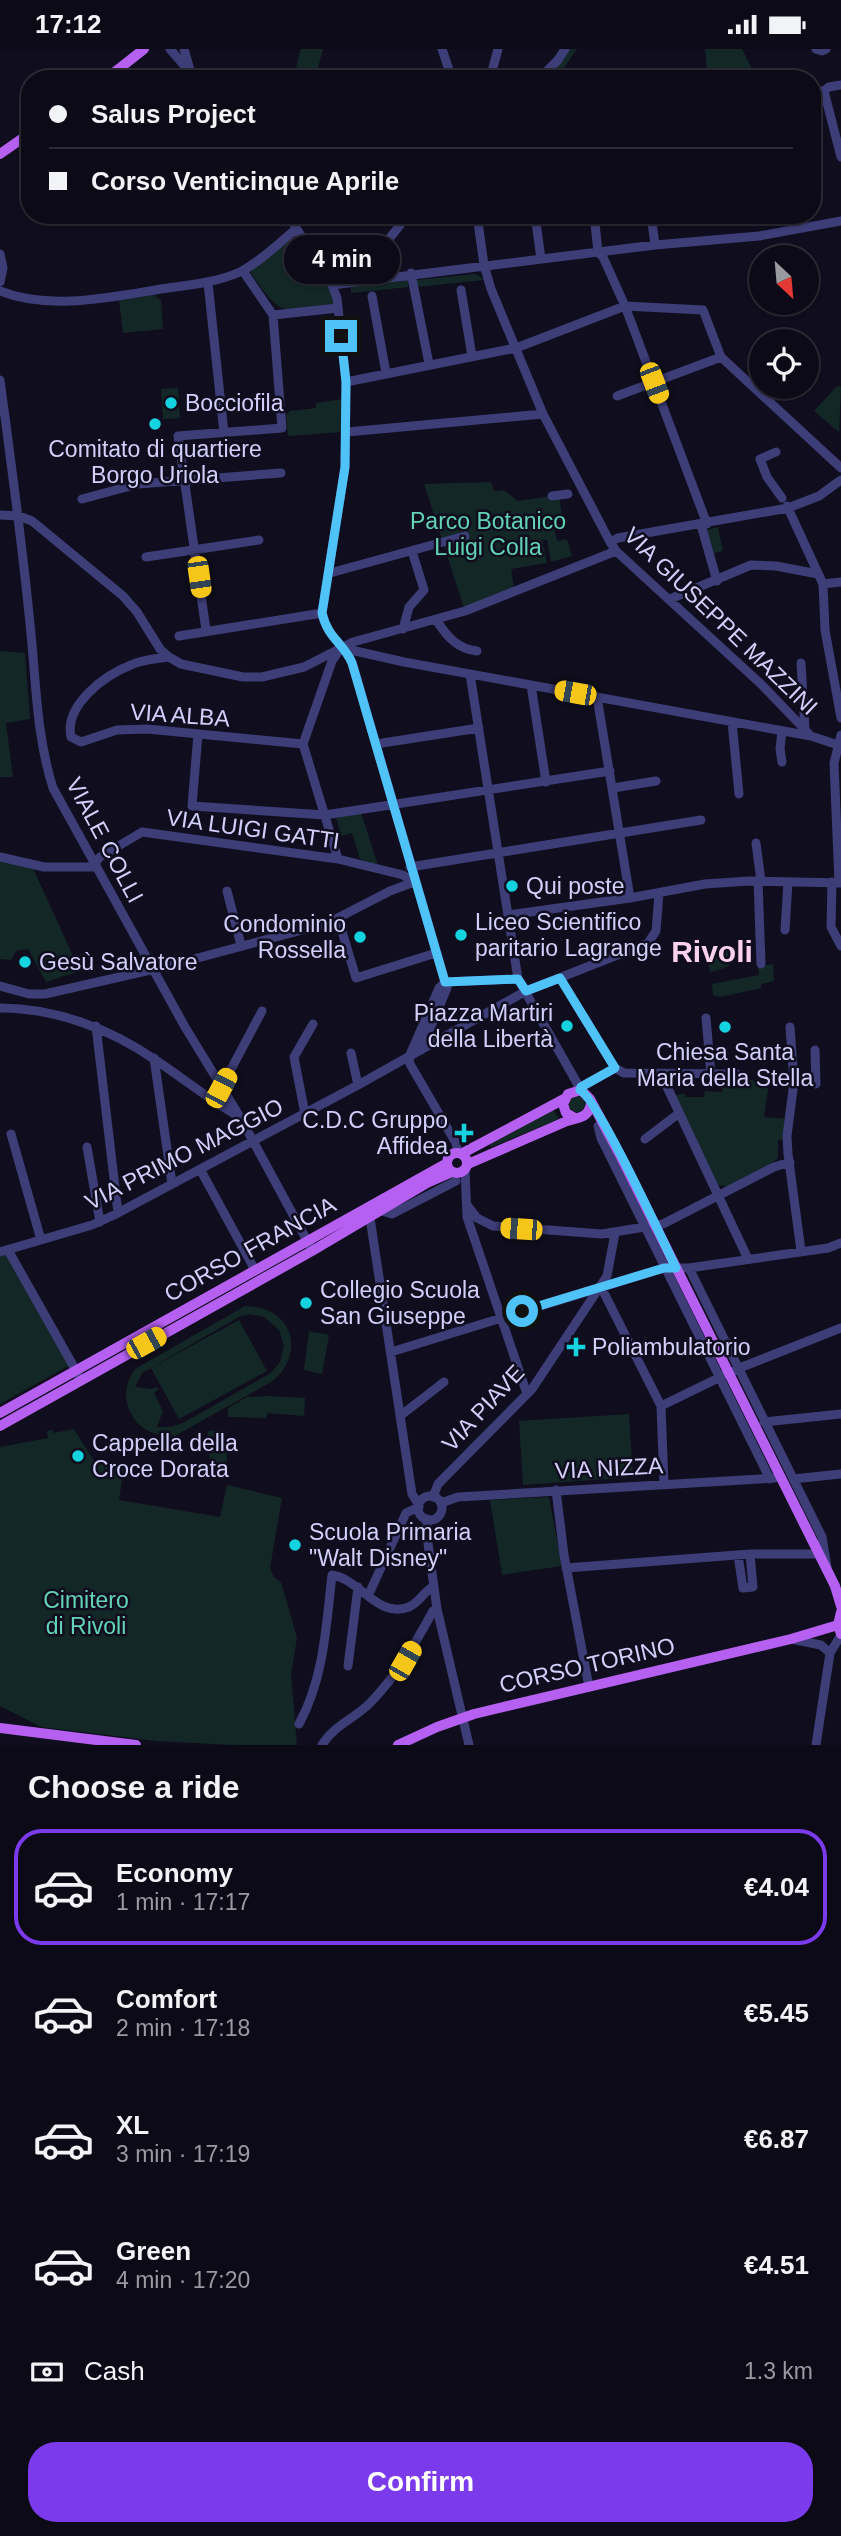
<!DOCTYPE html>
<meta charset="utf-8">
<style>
:root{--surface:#0c0a16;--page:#15131f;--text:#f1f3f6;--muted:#9a9aa1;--line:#2c2b35;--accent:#7c3aed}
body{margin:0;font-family:Helvetica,sans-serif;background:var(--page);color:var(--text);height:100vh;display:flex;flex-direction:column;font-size:26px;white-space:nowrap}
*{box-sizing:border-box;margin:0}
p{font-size:23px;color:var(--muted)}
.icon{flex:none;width:38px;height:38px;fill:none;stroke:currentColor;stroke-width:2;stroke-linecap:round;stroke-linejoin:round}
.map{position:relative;height:1696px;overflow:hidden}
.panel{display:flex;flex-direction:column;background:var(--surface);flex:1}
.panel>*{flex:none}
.hud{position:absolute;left:21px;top:21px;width:800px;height:154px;border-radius:28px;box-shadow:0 2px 5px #0004,0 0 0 2px var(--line);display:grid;align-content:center;height:154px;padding:0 28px;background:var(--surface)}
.needle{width:46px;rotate:154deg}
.fabs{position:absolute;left:749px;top:196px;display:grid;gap:14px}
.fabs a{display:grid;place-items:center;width:70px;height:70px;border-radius:50%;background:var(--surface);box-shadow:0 2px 5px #0004,0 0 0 2px var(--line);font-size:35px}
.end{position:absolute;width:32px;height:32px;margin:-16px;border:9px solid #4fc3f7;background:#111;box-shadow:0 0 0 4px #111}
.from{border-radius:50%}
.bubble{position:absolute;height:49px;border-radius:24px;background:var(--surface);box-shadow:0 2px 5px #0004,0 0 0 2px var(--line);font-size:23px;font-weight:700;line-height:49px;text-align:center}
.car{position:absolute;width:21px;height:42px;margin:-21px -10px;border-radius:9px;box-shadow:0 0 5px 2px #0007;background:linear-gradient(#f5c518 24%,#345 0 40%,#f5c518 0 76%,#345 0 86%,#f5c518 0)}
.hud b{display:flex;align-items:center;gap:24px;height:66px;font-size:26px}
.hud b+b{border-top:2px solid var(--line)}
.hud i{width:18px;height:18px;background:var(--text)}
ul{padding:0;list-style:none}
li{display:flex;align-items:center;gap:21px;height:116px;margin:0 14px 10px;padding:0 14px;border:4px solid transparent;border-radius:28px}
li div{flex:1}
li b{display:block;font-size:26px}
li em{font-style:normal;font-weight:700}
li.on{border-color:var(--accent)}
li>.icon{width:63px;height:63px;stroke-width:1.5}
h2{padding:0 28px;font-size:32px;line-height:84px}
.pay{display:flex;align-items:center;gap:18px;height:77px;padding:0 28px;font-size:26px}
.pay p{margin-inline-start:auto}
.cta{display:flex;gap:14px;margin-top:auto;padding:14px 28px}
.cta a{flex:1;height:80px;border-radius:28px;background:var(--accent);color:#fff;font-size:28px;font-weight:700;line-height:80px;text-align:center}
.status{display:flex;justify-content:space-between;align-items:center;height:49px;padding:0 35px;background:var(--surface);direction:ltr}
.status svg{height:19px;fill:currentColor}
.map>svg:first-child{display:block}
.green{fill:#122726;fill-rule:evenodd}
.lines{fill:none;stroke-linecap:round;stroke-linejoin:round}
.minor{stroke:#3d3d78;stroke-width:9}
.major{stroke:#b660f1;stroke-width:10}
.route{stroke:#4fc3f7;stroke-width:9}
.poi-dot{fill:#14d3e1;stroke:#100e1e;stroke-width:2.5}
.labels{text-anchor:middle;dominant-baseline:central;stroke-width:5;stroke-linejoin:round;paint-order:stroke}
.poi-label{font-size:23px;fill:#d3cffb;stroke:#100e1e;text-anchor:start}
.park-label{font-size:23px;fill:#62d3b4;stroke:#100e1e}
.street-label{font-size:23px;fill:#d3cffb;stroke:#100e1e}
.district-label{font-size:30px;font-weight:bold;fill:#fbd1ed;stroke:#100e1e}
</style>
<div class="status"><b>17:12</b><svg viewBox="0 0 49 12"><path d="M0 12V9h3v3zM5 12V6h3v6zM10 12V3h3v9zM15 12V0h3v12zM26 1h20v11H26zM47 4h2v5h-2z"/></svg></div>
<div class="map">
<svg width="841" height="1696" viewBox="0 0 841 1696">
<rect width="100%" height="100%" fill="#100e1e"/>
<path class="green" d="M301 0H323L315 30H293Z
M568 0H577L556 30 551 27Z
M705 0H742L752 20 782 29 708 30Z
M291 190 299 192 333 242 335 256C283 263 281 270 251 224L252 220Z
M474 225 478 226 484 231 417 238 416 231Z
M408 230V238L351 244V235Z
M153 246 161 251 163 280 123 284 119 251Z
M837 337 841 338 839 383 814 362Z
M178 339 180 369 163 370 161 340Z
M343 350 342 383 288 387 286 366 290 362 316 359V354Z
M491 433 494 442 504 441 518 452 559 446 562 467 552 469 557 492 567 490 572 507 551 513 547 491 542 490 547 514 511 520 514 540 465 562 424 435Z
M718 478 723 502 711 505 706 481Z
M0 602 25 604 30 670 6 674 13 728H0Z
M361 764 378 816 360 810 352 784 341 787 336 768Z
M0 808 31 815 80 922 46 933 28 900 16 902 11 911 0 910Z
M743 900C735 916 727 919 710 923L708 913 717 905V901Z
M773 915 774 932 761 935V939L721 948 713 946 712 935 759 926 758 918Z
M722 1028 769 1033 764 1068 788 1070 787 1090 778 1091V1109L772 1114 774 1118 732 1139 718 1136 674 1047 684 1044 686 1048H704L705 1042 722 1043Z
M569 1055a8 8 0 1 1 16 0a8 8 0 1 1-16 0Z
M552 1059 559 1070 491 1098 490 1095Z
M6 1204 70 1316 0 1355V1207Z
M245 1257C253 1258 263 1258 271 1263 300 1279 296 1315 271 1333L173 1388 171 1386C135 1389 113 1349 135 1320ZM250 1265 264 1268 279 1281 284 1297 280 1313 271 1324 183 1374 171 1378H157L163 1362 154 1344 159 1340 157 1338 151 1340 135 1338 142 1324 239 1268Z
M239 1271 267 1322 179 1370 151 1319Z
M309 1282 329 1286 322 1325 304 1321Z
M267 1347 305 1349 304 1367 268 1364 266 1369 228 1368V1359L247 1348Z
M629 1365 633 1428 523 1436 519 1372Z
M74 1380 94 1412 124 1416 119 1451 220 1468 227 1436 282 1449 270 1519 274 1528 281 1533 297 1589 291 1626 297 1696H233L157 1692 41 1678 0 1657V1398L48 1389 47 1382 52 1381 54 1384Z
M225 1381 227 1413 210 1414 208 1382Z
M549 1448 562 1517 502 1526 490 1451Z"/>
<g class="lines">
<path class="minor" d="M170 0 196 30
M184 0 190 21
M442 0 452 30
M816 0 822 2 826 0
M427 30 450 22
M490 30 498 0
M539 30 558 11 565 0
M812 41 824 42 829 38 841 36
M824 42 841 108
M288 166 332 236 337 249 346 333 345 418 322 564C328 590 343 593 352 613L447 939 421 1001
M477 166 484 216 491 240 543 365 610 493 616 502 762 636 811 687
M535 166 541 210
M594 166 598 203
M651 166 655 196
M598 203 603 208 625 257 707 475
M0 205 3 219 0 233
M411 224 429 315
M350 233 381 200 408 166
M208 234 224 384
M332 236 655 196 759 187 841 172
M461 241 472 307
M0 242C49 262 111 248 161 240 188 236 215 234 240 223 260 213 279 194 296 180
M372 247 386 324
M273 266 338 259
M0 331C11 412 22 493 30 575 36 630 36 686 53 739L185 978 240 1068 310 1197
M346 333 516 299 625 257 703 261 721 308 841 419
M617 347 721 308
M347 383 543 365
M776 403 760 410 767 428 782 449
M552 447 568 445
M82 450 138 435 281 424
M787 457 823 535 825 581 841 669
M0 466 19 467 32 472 123 547 137 563 160 600 169 608 181 615 243 628H262L304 618 353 593 465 562 616 502
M701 476 717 532
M610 493 618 489 788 459 819 447 841 431
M146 508 259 491
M330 524 465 487
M823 535 841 533
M670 550 751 516 776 517 818 525
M437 572C447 588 458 600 477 602
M403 580 409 558 424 541 412 502
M206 581 178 387 282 379 273 266 243 222
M179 587 322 564
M342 599 404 613 811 687 841 697
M169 608C156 610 143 610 131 616 105 626 64 656 71 688L81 693 117 681 147 680 303 695
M801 614 805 681
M470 625 518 930 581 1041
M531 636 546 733
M597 648 630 849
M732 673 739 745
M782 682 780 700 782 713
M198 685 192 757 325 766 610 722
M376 695 479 679
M613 739 656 732
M756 794 761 832
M0 808 44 818H92L100 808 142 783 338 810 403 826 414 833
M338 810 303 695 332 612 338 603
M410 818 701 771
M758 832 761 915
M832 833 831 878 841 897
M839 834 834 714 841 686
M227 842 241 896
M508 866 630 849 705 835 749 832 841 834
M338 869 356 929 436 904
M785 881 788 833
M560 929 615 1019
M0 937 29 945H45L168 917 328 874 390 842 414 833
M0 959C56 959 111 980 157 1012 184 1030 210 1051 238 1067
M706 969 711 1026
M96 977 118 1164
M790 978 794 1033 787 1087 788 1105 801 1202
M815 1001 816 1035
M351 1004 358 1036
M409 1008 439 939 445 933 518 930
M409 1008 410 1015 456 1094 458 1104
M154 1009 172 1135
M615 1019 624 1024 737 1025
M661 1025 748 1210
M581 1038 615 1019
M221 1039 262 962
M305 1065 294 1008 313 975
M598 1077 601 1089 770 1430
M11 1085 41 1191
M645 1090 678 1065
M87 1098 100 1173
M200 1120 255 1221
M465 1121 467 1168 527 1345
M467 1156 477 1169 493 1177 602 1185 663 1175 774 1118 790 1113
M382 1162 392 1165 456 1132
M370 1169 412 1445 419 1456
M8 1201 79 1327
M0 1203 92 1176 114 1166 358 1036 526 942 648 894 656 882 659 844
M689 1219 822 1488 827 1518
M601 1238 661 1357 664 1435
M391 1303 664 1219H689L828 1199 841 1194
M661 1357 737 1320 841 1279
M400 1367 444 1333
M764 1373 841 1365
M793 1430 841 1425
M556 1441 564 1506 589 1638
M418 1459a12 12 0 1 1 24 0a12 12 0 1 1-24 0Z
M433 1448 438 1435 532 1340 607 1227 615 1184
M441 1454 458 1448 775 1429
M427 1470V1487L437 1560 469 1696
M738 1506 743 1539 753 1538 750 1505
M566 1519 750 1505H818
M368 1547 406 1464 419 1458
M791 1590 821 1596 830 1604
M348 1617 358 1538
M299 1675C324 1629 326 1578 332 1526 360 1530 377 1570 409 1558 420 1553 424 1542 434 1537
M322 1696C334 1676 356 1669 371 1653 397 1626 415 1595 433 1562L437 1560
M816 1696 830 1604 841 1586"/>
<path class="major" d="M106 30 144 0
M0 105 30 84
M575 1069 566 1064 563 1055 568 1045 581 1041 590 1050 621 1108 835 1537 841 1557
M447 1114a10 10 0 1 1 20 0a10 10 0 1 1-20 0Z
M461 1105 564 1050
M468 1115 567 1072C579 1068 589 1069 591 1054
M0 1364 447 1114
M0 1377 312 1202 427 1134 452 1123
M841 1563 838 1576 841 1585
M0 1679 136 1696
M398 1696 437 1678 474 1665 791 1590 838 1576"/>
</g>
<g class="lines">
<path class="route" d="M341 287 346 333 345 418 322 564C328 590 343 593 352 614L445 933 518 930 526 942 560 929 615 1019 581 1038 580 1041C597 1049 663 1192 676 1219H664L522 1262"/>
</g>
<g class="poi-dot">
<circle cx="171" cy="354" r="7"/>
<circle cx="155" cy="375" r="7"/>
<circle cx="512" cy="837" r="7"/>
<circle cx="461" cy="886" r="7"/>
<circle cx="360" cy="888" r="7"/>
<circle cx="25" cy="913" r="7"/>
<circle cx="567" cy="977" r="7"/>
<circle cx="725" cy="978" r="7"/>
<path d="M460.5 1073.5h7v7h7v7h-7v7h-7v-7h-7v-7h7z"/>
<circle cx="306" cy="1254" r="7"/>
<path d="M572.5 1287.5h7v7h7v7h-7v7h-7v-7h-7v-7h7z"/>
<circle cx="78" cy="1407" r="7"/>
<circle cx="295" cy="1496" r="7"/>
</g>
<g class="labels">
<g class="poi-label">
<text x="185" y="354">Bocciofila</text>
<text x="155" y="400" text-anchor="middle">Comitato di quartiere<tspan x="155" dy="26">Borgo Uriola</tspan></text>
<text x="526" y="837">Qui poste</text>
<text x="475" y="873">Liceo Scientifico<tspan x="475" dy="26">paritario Lagrange</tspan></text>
<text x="346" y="875" text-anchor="end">Condominio<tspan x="346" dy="26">Rossella</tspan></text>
<text x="39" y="913">Gesù Salvatore</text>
<text x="553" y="964" text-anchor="end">Piazza Martiri<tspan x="553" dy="26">della Libertà</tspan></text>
<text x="725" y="1003" text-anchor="middle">Chiesa Santa<tspan x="725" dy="26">Maria della Stella</tspan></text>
<text x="448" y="1071" text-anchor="end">C.D.C Gruppo<tspan x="448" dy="26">Affidea</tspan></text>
<text x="320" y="1241">Collegio Scuola<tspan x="320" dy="26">San Giuseppe</tspan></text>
<text x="592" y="1298">Poliambulatorio</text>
<text x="92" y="1394">Cappella della<tspan x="92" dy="26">Croce Dorata</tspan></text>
<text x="309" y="1483">Scuola Primaria<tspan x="309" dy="26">"Walt Disney"</tspan></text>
</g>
<g class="park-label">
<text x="488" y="472">Parco Botanico<tspan x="488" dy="26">Luigi Colla</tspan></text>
<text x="86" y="1551">Cimitero<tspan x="86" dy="26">di Rivoli</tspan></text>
</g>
<g class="street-label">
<text transform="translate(721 572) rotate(44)">VIA GIUSEPPE MAZZINI</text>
<text transform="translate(180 666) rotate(4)">VIA ALBA</text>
<text transform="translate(253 780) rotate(8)">VIA LUIGI GATTI</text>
<text transform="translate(105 791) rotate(62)">VIALE COLLI</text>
<text transform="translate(184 1105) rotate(-27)">VIA PRIMO MAGGIO</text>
<text transform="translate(250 1200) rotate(-29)">CORSO FRANCIA</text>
<text transform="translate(483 1359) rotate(-47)">VIA PIAVE</text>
<text transform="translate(609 1419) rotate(-3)">VIA NIZZA</text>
<text transform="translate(587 1616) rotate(-13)">CORSO TORINO</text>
</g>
<g class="district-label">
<text x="712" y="902">Rivoli</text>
</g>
</g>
</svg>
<div class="fabs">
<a><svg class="needle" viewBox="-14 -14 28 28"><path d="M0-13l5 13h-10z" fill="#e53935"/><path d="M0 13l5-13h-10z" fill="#9a9aa1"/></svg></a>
<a><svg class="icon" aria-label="locate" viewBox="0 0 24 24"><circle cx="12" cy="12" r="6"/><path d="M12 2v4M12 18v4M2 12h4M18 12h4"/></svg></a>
</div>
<i class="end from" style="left:522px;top:1262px"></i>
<i class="end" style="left:341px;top:287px"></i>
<div class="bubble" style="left:284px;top:186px;width:116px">4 min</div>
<i class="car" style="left:654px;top:334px;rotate:159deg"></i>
<i class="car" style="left:199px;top:528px;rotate:172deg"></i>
<i class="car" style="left:575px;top:644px;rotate:280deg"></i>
<i class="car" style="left:221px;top:1039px;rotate:28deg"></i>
<i class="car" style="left:521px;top:1180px;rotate:274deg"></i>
<i class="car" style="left:146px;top:1294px;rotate:61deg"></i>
<i class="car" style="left:405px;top:1612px;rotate:30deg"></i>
<div class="hud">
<b><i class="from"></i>Salus Project</b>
<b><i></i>Corso Venticinque Aprile</b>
</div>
</div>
<section class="panel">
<h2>Choose a ride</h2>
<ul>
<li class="on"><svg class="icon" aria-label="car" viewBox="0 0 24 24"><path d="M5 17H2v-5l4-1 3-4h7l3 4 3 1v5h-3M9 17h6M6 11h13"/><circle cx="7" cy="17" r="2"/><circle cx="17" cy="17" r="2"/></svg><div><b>Economy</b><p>1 min · 17:17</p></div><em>€4.04</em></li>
<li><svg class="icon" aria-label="car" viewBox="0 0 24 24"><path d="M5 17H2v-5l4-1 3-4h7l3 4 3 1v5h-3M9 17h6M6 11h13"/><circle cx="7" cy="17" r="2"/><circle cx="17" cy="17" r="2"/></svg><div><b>Comfort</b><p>2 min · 17:18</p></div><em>€5.45</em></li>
<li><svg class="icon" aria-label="car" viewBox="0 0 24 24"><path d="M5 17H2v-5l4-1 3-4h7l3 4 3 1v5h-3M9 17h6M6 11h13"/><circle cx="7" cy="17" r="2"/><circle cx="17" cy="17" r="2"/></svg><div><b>XL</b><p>3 min · 17:19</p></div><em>€6.87</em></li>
<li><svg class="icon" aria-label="car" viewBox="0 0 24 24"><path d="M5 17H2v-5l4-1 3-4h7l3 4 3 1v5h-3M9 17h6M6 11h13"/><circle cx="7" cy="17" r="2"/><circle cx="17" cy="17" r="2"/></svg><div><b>Green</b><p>4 min · 17:20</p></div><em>€4.51</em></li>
</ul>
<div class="pay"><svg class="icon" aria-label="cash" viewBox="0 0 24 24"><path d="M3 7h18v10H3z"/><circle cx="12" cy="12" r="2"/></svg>Cash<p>1.3 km</p></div>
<div class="cta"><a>Confirm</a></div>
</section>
